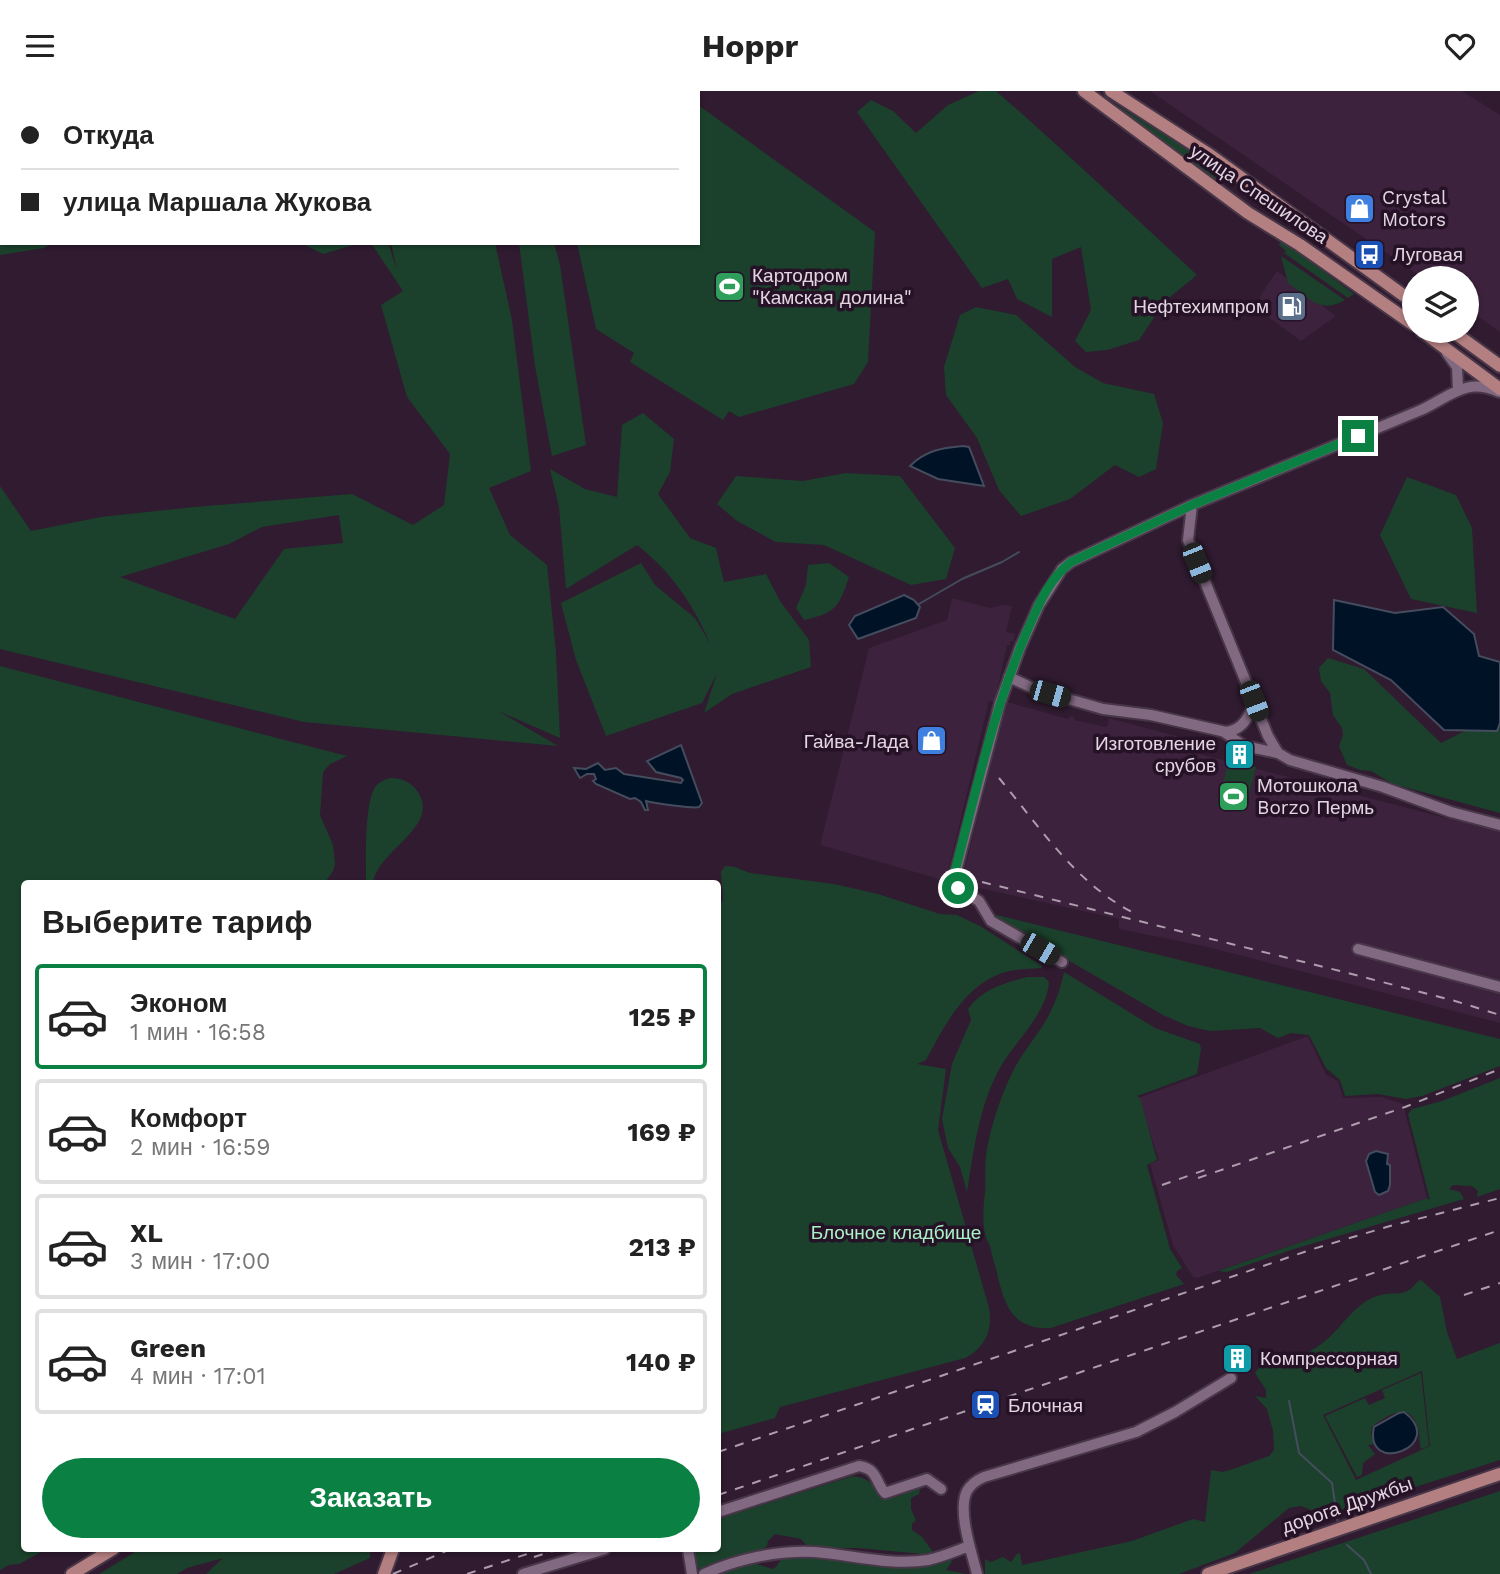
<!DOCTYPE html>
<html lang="ru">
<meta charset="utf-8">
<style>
:root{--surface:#fff;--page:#f6f6f6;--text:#222;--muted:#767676;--line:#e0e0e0;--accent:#0b8043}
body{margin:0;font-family:"Work Sans",sans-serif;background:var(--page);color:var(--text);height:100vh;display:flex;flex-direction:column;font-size:26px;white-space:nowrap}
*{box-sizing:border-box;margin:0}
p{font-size:23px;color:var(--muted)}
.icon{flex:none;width:38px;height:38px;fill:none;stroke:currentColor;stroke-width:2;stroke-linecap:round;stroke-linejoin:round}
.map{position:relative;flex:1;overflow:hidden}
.sheet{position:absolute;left:21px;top:789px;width:700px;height:672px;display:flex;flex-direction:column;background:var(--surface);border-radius:7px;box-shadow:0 2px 5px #0004}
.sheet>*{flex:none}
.banner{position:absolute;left:0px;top:0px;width:700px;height:154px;box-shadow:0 2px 5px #0004;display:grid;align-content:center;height:154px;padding:0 21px;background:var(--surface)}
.tools{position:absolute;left:1402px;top:175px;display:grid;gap:14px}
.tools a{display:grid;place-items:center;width:77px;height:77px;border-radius:50%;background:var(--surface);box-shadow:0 2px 5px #0004;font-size:35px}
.end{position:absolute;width:32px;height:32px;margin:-16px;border:9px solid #0b8043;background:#fff;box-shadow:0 0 0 4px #fff}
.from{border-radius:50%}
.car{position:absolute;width:21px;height:42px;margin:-21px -10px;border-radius:9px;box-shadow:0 0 5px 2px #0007;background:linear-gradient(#222 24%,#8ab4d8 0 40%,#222 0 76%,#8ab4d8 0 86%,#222 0)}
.banner b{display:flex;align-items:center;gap:24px;height:66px;font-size:26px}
.banner b+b{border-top:2px solid var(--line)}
.banner i{width:18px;height:18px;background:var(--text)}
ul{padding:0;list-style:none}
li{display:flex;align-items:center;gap:21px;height:105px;margin:0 14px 10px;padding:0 7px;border:4px solid var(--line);border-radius:7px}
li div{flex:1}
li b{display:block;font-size:26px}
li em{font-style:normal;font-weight:700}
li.active{border-color:var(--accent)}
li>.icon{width:63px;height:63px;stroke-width:1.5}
h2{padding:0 21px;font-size:32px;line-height:84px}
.button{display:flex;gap:14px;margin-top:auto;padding:14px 21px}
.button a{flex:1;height:80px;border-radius:42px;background:var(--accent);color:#fff;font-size:28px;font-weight:700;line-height:80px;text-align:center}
header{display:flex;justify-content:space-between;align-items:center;height:91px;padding:0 21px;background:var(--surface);font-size:32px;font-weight:700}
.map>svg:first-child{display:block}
.built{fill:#3c223c}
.green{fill:#1b412c;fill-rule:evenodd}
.water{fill:#001226;stroke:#444c5e;stroke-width:2}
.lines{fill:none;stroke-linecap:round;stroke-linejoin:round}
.stream{stroke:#444c5e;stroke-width:2}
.minor-casing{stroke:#483748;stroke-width:14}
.major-casing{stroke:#483748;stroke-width:16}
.minor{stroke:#826982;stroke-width:10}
.major{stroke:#b47f80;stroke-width:12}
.rail{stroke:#ae9ead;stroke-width:2;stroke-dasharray:9 9;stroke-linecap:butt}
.route{stroke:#0b8043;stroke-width:9}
.labels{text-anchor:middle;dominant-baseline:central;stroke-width:7;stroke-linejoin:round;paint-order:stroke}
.street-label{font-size:19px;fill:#e3d5e2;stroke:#261226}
.poi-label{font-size:19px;fill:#e3d5e2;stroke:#261226;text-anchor:start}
.park-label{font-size:19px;fill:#aaf1c5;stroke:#261226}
</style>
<header><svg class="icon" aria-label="menu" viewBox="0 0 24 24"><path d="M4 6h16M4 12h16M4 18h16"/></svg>Hoppr<svg class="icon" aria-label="heart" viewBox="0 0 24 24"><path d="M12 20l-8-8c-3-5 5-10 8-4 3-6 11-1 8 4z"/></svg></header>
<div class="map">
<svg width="1500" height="1483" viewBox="0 0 1500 1483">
<rect width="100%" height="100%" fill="#301b30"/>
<path class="built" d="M1150 0H1462L1500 24V241L1467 218 1466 187H1423Z
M1277 180 1336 225 1301 250 1264 223 1260 205Z
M952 507 990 517 1002 514 1012 515 1006 541 1015 543 1014 550H1010V554H1007L997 600H1000L998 611 989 610 946 790 820 754 869 557 947 529Z
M1007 611 1068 628 1070 625 1074 626V629L1107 636 1109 627 1195 650 1192 661 1500 741V932L1208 856 1119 838V828L961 793Z
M1308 945 1326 984 1338 990 1343 1007 1381 1006 1403 1013 1427 1107 1197 1187 1193 1186 1173 1154 1150 1073 1159 1069 1138 1007Z"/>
<path class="green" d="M0 0H367V2H2V152H51L44 157 0 164Z
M979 0H996C1065 60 1130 122 1197 184L1165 210 1139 249 1107 259 1086 261 1075 250 1091 219 1081 156 1052 168V226L1017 208 1008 188 982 197 857 21 871 9 893 20 916 42 948 14Z
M1099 3 1198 65 1226 85 1221 89 1218 95Z
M698 14 875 141 868 271 854 293 739 326 729 320 723 329 630 271 634 262 596 238 577 152H698Z
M1280 150 1291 156 1354 203 1348 207 1284 162 1286 160 1279 154Z
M301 152H360L323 163Z
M371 152H388L397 179 391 152H495L512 229 531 380 489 397 510 444 547 474 556 561 560 647 498 620 558 655 304 631 0 558V395L31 440 101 426 194 416 352 403 413 434 444 414 450 363 407 306 381 214 403 200ZM339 424 343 452 284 458 235 528 120 486 229 453 262 436Z
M519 152H554L560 174 586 354 552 365 535 275Z
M1281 165 1345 209C1320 224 1308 206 1288 192Z
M976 216 1016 224 1075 276 1103 292 1154 303 1163 332 1156 378 1139 386 1115 374 1070 408 1021 425 999 399 977 347 946 304 944 276 960 224Z
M643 322 674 348 670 381 658 403 690 447 716 457 724 491 766 483 780 510 809 549 811 576 732 603 704 622 717 582 702 612 606 645 576 569 561 512 641 472 655 494 695 527 711 554C693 514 673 482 637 454L566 498 559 416 550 378 585 398 617 406 622 334Z
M846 382 900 385 955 457 946 488 911 494 824 454 776 451 737 430 717 413 736 385 803 390Z
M1407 386 1456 404 1472 437 1477 522 1411 508 1380 444Z
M829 472 849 486C839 516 836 522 804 529L796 517 806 494 808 474Z
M1328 567 1364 578 1441 652 1500 622V722L1393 693 1371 680 1360 679 1347 674 1339 655 1343 644 1342 637 1333 624 1330 602 1321 590 1319 577Z
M0 575 347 665 330 673 323 681 320 724 333 754 335 773 333 780 324 793H24V1458H47L19 1473 9 1474 0 1479Z
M1229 669 1256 676 1244 722 1217 715Z
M390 687C402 687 411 691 418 701 441 737 375 760 373 793H366C366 772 364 710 376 695 380 690 385 689 390 687Z
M725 775 735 776 750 782 834 793 878 803 940 823 957 824 980 835 1042 875 1041 877C1028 878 1014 878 1002 882 963 896 944 936 926 969L917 973 946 978 938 1039 989 1217C993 1239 985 1257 965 1267L780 1316 775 1327 718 1343V818L723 809 721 781Z
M993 823 1500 948V975L1422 1005 1406 1008 1378 1003 1345 1005 1340 989 1326 977 1309 944 1291 942 1278 947 1260 937 1210 940 1188 935 1163 924 1033 849Z
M1064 881 1155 937 1200 953 1201 958 1197 983 1137 1005 1140 1007 1157 1069 1147 1074 1170 1158 1182 1177 1177 1180 1176 1184 1184 1193 1051 1237C1015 1239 1006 1218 998 1187 996 1176 992 1166 990 1155 981 1141 983 1118 985 1102 986 1085 984 1069 988 1053 993 1028 1003 999 1015 976 1023 962 1033 949 1042 936 1053 919 1060 900 1064 881Z
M1027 886H1044L1049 891C1046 924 1017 948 1001 975 979 1014 974 1058 967 1101L960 1076 948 1057 942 1028 952 973 971 929 968 918C982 898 1004 892 1027 886Z
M1500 987V1098L1477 1106 1478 1100 1472 1095 1453 1094 1449 1098 1460 1101 1464 1108 1294 1158 1227 1181 1218 1180 1427 1107 1430 1109 1408 1023 1412 1018 1442 1010Z
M1421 1189 1440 1206 1447 1241 1457 1268 1500 1252V1369L1340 1420 1322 1423 1301 1415 1289 1417 1235 1462 1179 1483H985V1468L991 1471 1003 1466 1011 1471 1017 1463 1020 1462 1022 1474 1132 1450 1193 1428 1205 1431 1211 1379 1223 1381 1233 1378 1269 1365 1274 1359 1273 1340 1267 1318 1255 1305 1266 1307V1299L1255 1282C1277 1252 1281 1274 1308 1261 1335 1249 1346 1221 1370 1208 1393 1196 1403 1211 1418 1190ZM1422 1280 1430 1355 1356 1389 1323 1324Z
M1421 1282 1429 1355 1421 1358C1419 1353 1420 1347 1419 1341 1412 1309 1390 1322 1372 1336L1371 1344 1375 1353 1368 1354 1375 1363 1363 1372 1362 1384 1357 1386 1325 1325 1365 1307 1369 1314 1385 1307 1382 1299Z
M853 1385C891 1390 866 1423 917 1397L920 1399 919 1403 911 1407V1418L916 1429 912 1433V1439L922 1446 933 1461 923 1463 858 1457H817L808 1456 801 1448 775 1443 768 1450 767 1455 757 1462 732 1466 696 1479 690 1458H718V1428Z
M1500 1400V1483H1249Z
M140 1458H370V1467L334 1483H206L223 1467 187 1477 177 1483H99Z
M793 1466H826L903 1475 920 1476 953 1469 946 1479 966 1483H713C738 1475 747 1468 772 1478L776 1476 782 1467Z"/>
<path class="water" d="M963 355 969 356 984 395 938 388 910 375C926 359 942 357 963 355Z
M904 504 914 509 920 516 916 527 858 548 849 534 855 525Z
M1334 509 1395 522 1443 516 1474 543 1479 565 1500 571V632L1497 640 1444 639 1391 589 1333 559Z
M681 654 702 712 699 716C694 718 653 712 646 710L648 719H645L641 711 635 707 630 708 596 693 593 690 596 688 594 683H587L580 687 574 677 586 678 598 672 605 679 616 677 624 683 681 692 683 689 681 687 656 681 647 670Z
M1376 1060 1388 1063 1387 1073 1390 1074V1094L1388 1100 1379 1104 1375 1101 1366 1070 1369 1063Z
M1404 1321C1449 1355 1363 1386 1374 1336L1399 1322Z"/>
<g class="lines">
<path class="stream" d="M919 513 962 488 1002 471 1019 461
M1289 1310 1299 1362 1332 1392 1338 1433
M1347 1454 1364 1469 1371 1483"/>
<defs>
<path id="minor" d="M1447 262 1457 276 1458 298
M1192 414 1188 449 1268 645 1278 662 1290 669 1383 696 1451 721 1500 734
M1009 586 1037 599 1103 618 1151 624 1226 641C1243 639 1250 625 1254 610
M1224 641 1244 655 1278 662
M1358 858 1500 896
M1062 871 991 830 979 810 958 797 955 784 1000 612 1020 557 1039 514 1062 478 1071 471 1192 414 1421 319C1451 305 1466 286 1499 301
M718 1421 859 1375C878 1378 875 1391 885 1402L927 1388 941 1398
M688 1458 692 1483
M523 1483 605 1458
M704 1483C737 1468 778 1459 815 1461 852 1464 891 1475 928 1469 942 1466 956 1460 969 1455
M977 1483C972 1463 957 1419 967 1400 971 1393 977 1389 984 1386L1136 1341 1175 1321 1231 1287"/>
<path id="major" d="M1084 0 1248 122 1300 154 1414 234
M1111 0 1210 64 1414 212
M1422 240 1500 298
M1452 240 1500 275
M72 1483 113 1458
M384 1483 393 1458
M1208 1483 1500 1383"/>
</defs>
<use href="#minor" class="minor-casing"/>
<use href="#major" class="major-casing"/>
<use href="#minor" class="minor"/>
<use href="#major" class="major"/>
<path class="rail" d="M999 687C1039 735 1076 793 1134 822
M982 791 1340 880 1455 910 1500 924
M1198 1087 1405 1016 1500 978
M1162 1094 1205 1079
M1464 1204 1500 1192
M718 1361 1313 1158 1390 1135 1500 1107
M718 1404 1500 1139
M534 1466 559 1458
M393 1483 451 1458
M467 1483 542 1458"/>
</g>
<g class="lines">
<path class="route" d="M958 797 954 784C976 701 994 616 1028 538 1039 513 1049 488 1071 471L1192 414 1358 345"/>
</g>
<defs>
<symbol id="shop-square" viewBox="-11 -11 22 22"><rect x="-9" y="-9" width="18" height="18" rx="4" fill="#3f7fe0" stroke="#261226"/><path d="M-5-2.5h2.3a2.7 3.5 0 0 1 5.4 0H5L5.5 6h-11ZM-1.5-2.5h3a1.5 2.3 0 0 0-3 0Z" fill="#fff"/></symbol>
<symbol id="bus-square" viewBox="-11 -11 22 22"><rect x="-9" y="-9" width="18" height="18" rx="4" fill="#1a4fb4" stroke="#261226"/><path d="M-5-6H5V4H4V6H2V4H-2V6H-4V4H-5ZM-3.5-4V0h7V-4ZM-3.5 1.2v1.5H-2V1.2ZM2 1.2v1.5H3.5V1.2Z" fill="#fff"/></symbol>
<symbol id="stadium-square" viewBox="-11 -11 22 22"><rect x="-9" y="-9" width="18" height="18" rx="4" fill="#2e9e5b" stroke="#261226"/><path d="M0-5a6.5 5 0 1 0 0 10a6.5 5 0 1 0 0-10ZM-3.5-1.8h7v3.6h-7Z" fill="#fff"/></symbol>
<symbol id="fuel-square" viewBox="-11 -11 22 22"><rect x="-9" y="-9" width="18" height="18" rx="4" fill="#5c6f8a" stroke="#261226"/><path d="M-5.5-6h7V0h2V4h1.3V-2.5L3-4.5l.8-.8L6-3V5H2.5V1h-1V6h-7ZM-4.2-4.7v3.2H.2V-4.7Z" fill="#fff"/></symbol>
<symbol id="building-square" viewBox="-11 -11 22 22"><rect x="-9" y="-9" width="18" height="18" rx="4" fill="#0f9aa8" stroke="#261226"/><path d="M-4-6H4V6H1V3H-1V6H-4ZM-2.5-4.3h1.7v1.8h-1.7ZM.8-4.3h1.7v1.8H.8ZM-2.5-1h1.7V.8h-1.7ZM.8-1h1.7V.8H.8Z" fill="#fff"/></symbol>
<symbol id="station-square" viewBox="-11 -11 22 22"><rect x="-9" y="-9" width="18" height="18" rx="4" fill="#1a4fb4" stroke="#261226"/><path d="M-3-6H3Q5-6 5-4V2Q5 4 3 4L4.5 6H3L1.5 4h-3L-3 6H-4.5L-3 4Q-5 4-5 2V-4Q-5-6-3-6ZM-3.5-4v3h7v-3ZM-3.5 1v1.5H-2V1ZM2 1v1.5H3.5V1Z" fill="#fff"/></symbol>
</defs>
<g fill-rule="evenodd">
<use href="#shop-square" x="1342" y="100" width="35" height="35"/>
<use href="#bus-square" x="1352" y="146" width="35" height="35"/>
<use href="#stadium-square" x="712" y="178" width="35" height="35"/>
<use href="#fuel-square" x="1274" y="198" width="35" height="35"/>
<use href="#shop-square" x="914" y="632" width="35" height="35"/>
<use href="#building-square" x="1222" y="646" width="35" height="35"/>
<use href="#stadium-square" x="1216" y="688" width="35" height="35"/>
<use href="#building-square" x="1220" y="1250" width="35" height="35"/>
<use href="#station-square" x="968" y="1296" width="35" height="35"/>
</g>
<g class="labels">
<g class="street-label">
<text transform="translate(1259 103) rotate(34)">улица Спешилова</text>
<text transform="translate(1347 1414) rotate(-19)">дорога Дружбы</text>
</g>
<g class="poi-label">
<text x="1382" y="106">Crystal<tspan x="1382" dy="22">Motors</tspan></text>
<text x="1393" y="163">Луговая</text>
<text x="752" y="184">Картодром<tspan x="752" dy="22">"Камская долина"</tspan></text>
<text x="1269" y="215" text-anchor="end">Нефтехимпром</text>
<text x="909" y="650" text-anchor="end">Гайва-Лада</text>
<text x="1216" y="652" text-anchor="end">Изготовление<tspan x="1216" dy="22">срубов</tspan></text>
<text x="1257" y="694">Мотошкола<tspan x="1257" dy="22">Borzo Пермь</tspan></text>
<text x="1260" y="1267">Компрессорная</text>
<text x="1008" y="1314">Блочная</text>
</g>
<g class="park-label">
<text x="896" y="1141">Блочное кладбище</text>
</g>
</g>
</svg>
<div class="tools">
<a><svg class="icon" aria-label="layers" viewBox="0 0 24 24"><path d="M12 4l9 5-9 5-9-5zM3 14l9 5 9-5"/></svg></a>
</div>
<i class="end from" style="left:958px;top:797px"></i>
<i class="end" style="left:1358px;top:345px"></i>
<i class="car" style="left:1197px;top:472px;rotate:158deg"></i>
<i class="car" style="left:1050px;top:603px;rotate:106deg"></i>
<i class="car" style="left:1254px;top:610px;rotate:159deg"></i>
<i class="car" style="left:1040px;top:858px;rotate:120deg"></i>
<div class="banner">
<b><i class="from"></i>Откуда</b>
<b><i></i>улица Маршала Жукова</b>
</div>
<section class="sheet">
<h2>Выберите тариф</h2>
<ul>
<li class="active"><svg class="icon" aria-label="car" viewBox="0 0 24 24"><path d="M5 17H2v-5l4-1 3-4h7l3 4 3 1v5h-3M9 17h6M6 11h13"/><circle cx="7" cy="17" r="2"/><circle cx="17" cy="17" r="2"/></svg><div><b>Эконом</b><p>1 мин · 16:58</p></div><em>125 ₽</em></li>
<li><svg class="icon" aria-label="car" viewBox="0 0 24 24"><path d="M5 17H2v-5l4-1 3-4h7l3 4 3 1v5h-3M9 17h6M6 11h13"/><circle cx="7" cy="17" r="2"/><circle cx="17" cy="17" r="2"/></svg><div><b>Комфорт</b><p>2 мин · 16:59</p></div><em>169 ₽</em></li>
<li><svg class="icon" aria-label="car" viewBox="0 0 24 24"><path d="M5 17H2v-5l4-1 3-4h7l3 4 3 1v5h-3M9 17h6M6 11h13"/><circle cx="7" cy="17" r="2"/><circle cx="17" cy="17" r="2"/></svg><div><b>XL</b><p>3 мин · 17:00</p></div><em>213 ₽</em></li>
<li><svg class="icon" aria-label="car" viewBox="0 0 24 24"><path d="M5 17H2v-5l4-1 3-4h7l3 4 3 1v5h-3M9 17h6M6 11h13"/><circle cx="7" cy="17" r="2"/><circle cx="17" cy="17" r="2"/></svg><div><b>Green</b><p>4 мин · 17:01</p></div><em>140 ₽</em></li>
</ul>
<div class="button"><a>Заказать</a></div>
</section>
</div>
